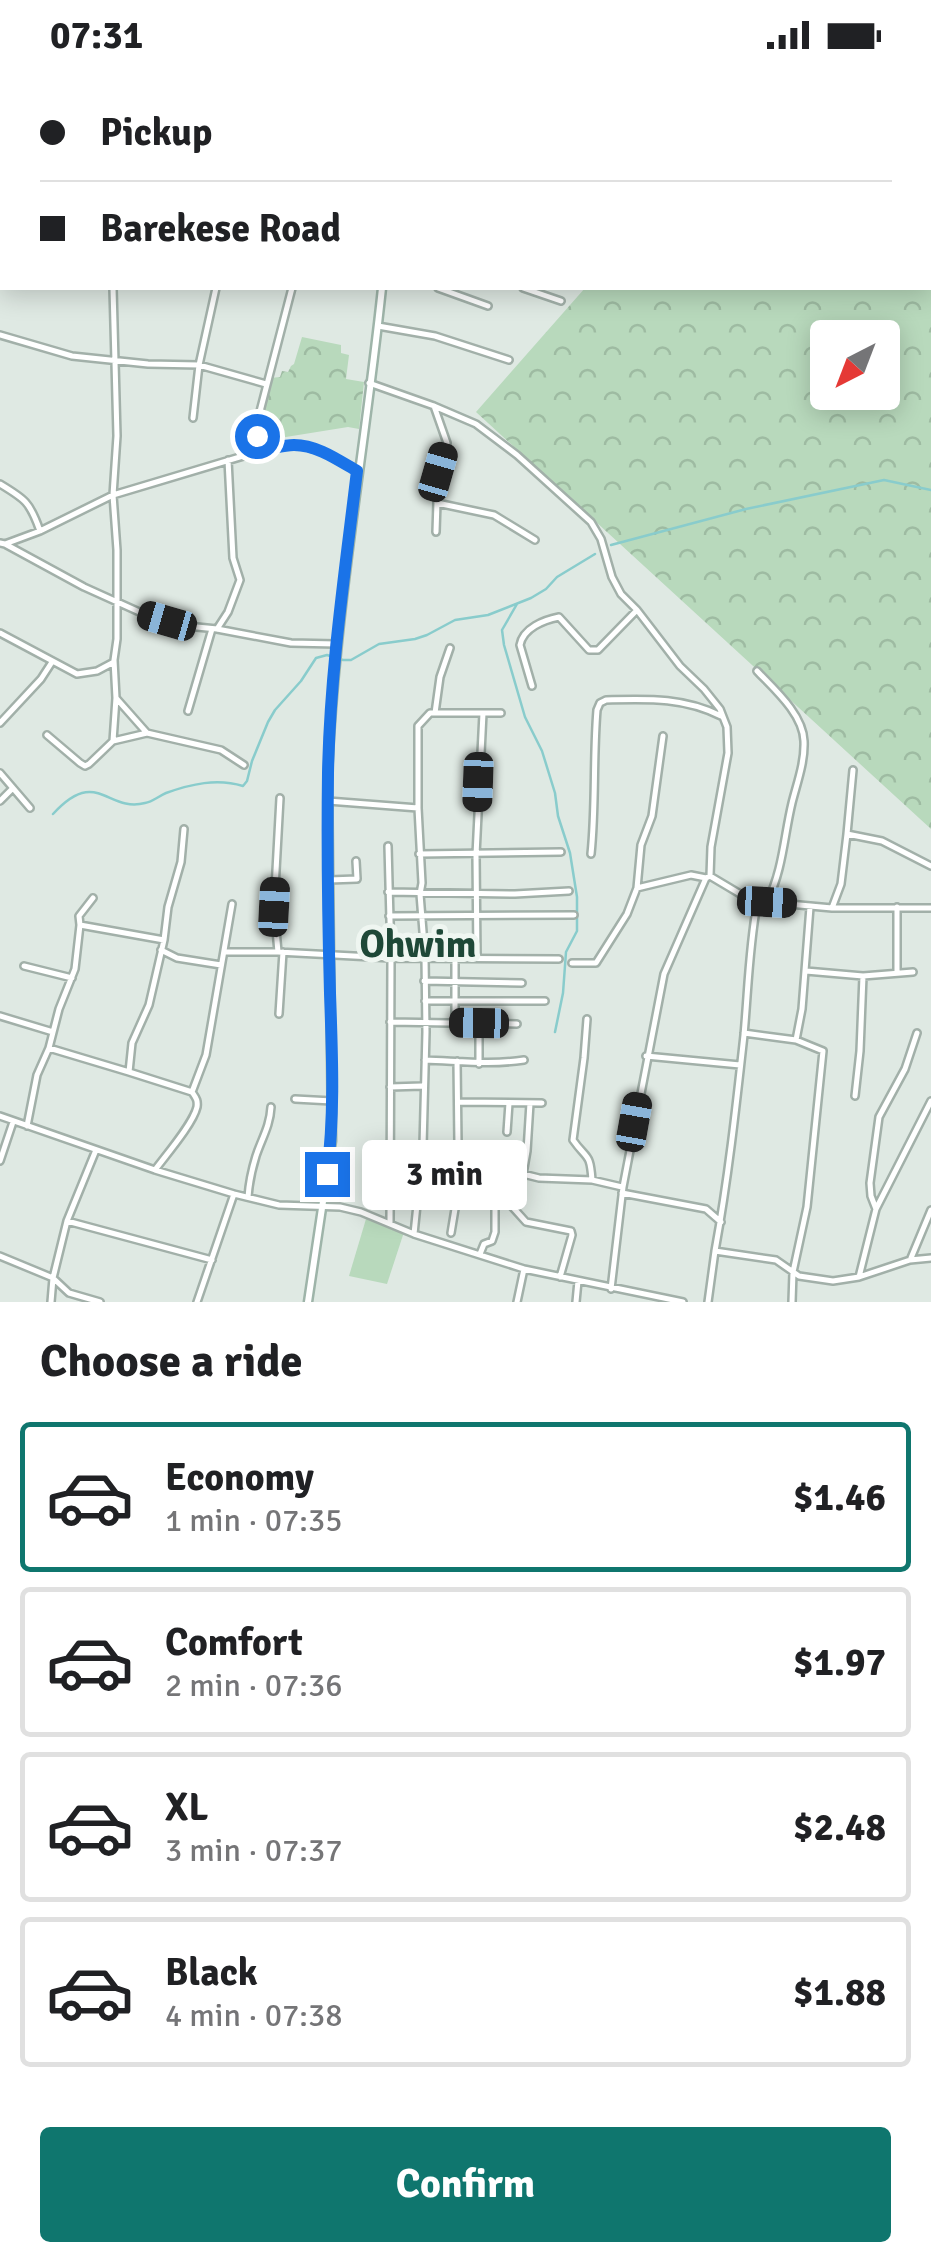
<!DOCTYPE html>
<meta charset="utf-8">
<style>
:root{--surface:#fff;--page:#f6f6f6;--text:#202124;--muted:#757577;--line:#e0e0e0;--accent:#0f766e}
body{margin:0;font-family:Signika,sans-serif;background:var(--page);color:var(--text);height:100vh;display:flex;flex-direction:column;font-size:38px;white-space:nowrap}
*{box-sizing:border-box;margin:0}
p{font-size:32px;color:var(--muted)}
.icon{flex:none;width:55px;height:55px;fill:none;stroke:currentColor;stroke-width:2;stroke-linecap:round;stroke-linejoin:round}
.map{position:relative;height:1232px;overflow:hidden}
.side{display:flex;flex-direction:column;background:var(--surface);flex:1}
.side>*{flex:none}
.banner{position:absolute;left:0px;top:0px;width:932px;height:220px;box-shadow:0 5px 25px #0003;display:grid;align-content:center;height:220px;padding:0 40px;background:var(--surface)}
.needle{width:65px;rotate:222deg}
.controls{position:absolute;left:810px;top:250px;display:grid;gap:20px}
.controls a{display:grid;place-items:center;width:90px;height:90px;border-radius:10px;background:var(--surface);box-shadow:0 5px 25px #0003;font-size:50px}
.end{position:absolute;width:45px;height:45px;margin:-22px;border:12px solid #1a73e8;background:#fff;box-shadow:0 0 0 5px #fff}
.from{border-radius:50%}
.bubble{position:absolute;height:70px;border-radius:10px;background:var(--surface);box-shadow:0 5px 25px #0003;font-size:32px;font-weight:700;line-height:70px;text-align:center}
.car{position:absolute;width:30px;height:60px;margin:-30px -15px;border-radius:12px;box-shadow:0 0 8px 2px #0007;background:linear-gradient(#222 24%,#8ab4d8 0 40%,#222 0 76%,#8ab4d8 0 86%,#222 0)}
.banner b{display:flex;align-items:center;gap:35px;height:95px;font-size:38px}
.banner b+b{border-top:2px solid var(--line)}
.banner i{width:25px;height:25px;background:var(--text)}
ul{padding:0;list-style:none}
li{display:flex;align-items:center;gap:30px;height:150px;margin:0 20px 15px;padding:0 20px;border:5px solid var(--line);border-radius:10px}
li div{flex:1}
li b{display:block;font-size:38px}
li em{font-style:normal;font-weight:700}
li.current{border-color:var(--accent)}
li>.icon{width:90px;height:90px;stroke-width:1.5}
h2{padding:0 40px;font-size:45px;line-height:120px}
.action{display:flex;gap:20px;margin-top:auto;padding:20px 40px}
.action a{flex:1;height:115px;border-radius:10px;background:var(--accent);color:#fff;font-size:40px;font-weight:700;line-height:115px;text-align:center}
.status{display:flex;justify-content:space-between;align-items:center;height:70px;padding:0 50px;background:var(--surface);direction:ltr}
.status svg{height:28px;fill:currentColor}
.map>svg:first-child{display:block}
.forest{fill:url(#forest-crowns);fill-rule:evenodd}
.pitch{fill:#b8d9bc}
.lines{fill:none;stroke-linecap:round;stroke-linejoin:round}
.stream{stroke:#89cccc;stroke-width:2.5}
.minor-casing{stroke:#a2b0a9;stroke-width:10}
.secondary-casing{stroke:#9eb4a9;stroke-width:11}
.minor{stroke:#fff;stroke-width:5}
.secondary{stroke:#fff;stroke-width:6}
.route{stroke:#1a73e8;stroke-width:12}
.labels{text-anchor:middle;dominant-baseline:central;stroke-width:10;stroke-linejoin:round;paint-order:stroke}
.district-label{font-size:38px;font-weight:bold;fill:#1e4837;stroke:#eff6f1}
</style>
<div class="status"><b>07:31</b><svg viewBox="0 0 49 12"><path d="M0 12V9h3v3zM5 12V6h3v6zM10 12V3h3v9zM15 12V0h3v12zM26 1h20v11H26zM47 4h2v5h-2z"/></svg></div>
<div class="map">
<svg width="931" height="1232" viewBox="0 0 931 1232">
<defs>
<pattern id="forest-crowns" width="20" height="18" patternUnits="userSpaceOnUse" patternTransform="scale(2.5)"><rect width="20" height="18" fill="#b8d9bc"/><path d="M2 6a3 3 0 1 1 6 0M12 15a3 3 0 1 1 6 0" fill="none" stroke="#9ebba2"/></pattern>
</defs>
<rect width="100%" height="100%" fill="#dfe9e3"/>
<path class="forest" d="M478 0H931V759L476 342 585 218H930V2H481ZM828 268H882V322H828Z
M302 267 341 275V283L349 285 346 309 364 312 359 359 348 357 261 371V353L270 308 280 307 282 301 288 302 291 296 294 294Z"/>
<path class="pitch" d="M366 1149 404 1162 387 1214 349 1206Z"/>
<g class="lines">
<path class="stream" d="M208 2 211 0
M0 110 2 109
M611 475 746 439 884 410 931 420
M517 534 502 560 504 575 525 647 542 681 555 723 558 746 570 783 577 827V861L566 882 563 923 555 962
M53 744C97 696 107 743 145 733 152 732 159 726 166 723 191 714 217 708 243 716L247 711 252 691 268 652 275 640 301 611 316 588 327 585 343 590H351L379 574 415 569 427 565 455 550 488 545 531 528 546 519 557 507 595 484"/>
<defs>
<path id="minor" d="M95 2V0
M341 2V0
M0 37 2 31
M0 82 2 80
M0 187 2 186
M113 218 117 366 113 425 117 480V569L114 590 116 628 147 663 221 680 244 695
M438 218 488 236
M523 218 561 231
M378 256 435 266 509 290
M0 265 72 286 148 294 199 295 266 314
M369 313 434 336 476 354 517 385 591 452 601 469 612 507 621 524 637 540 680 596 704 619 720 639 727 657 728 683 711 777 710 806
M434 336 447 373 438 402 436 462
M193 348 199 295 216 218
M260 381 257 353 292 218
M0 414C25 429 30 432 40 461
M437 433 494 445 535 470
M0 473 5 474 40 461 113 425 260 381 291 375 304 376 323 382 357 401
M5 474 84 517 146 545 187 556 217 559 291 573 336 574
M217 559 228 542 240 510 233 488 228 390
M0 563 77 604 97 601 114 592
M757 601C774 619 803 644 804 671 805 692 797 713 792 733 784 766 783 800 767 832
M532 616 520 575C523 558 544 550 559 547L589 580H598L637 540
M188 641 212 559
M435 643 440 607 450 578
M0 653 41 609 52 592
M47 665 80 693 85 696 89 694 113 671 116 628
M663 666 652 746 641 775 637 818 691 805 706 808 710 806 757 834
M113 671 147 663
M0 703 30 738
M280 728 274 837 278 882 391 888 559 889
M0 731 13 718
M328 731 418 738
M847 764 853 700
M388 776 391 888 390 1153
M419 784 561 782
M591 784C596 736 593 688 597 640L600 633 606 630C647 629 683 627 721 646
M329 810 357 809 356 791
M388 822 515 824 569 821
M897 837V902
M834 838H931
M389 846 574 845
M80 855 164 870
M161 880 177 888 221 895
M224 882H276
M455 888V952
M477 888 476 785 483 643
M572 893H596L627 844 637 818
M24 896 72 908
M806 901 863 906 913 902
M424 911 522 913
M425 931H545
M279 944 283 882
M0 946 53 962
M587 949 584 988 573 1070C587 1090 590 1082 592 1110
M390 952 517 954
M479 953V994
M744 963 796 970 823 981 807 1137 793 1202 792 1232
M796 970 802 939 810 837
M49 978 129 1002
M646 986 740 995
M425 990C459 991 491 995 524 990
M457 991 458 1075 461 1103
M390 1017 422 1016
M192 1022 206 985 232 834
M855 1026 860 981 863 906
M295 1029 332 1031
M458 1032 542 1033
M530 1033 527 1081 523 1104 539 1108 592 1110 622 1117
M0 1046 155 1100 234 1124 279 1135 340 1137 361 1142 414 1164 524 1199 683 1232
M27 1056 37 1005 49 978 59 939 75 899 80 855 79 846 93 828
M507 1062 509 1033
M458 1075 494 1079
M96 1080 67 1151 53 1208 69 1223 100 1232
M0 1091 13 1052
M155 1100C166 1085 193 1054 197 1037 198 1030 196 1028 192 1022L129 1002 132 973 149 935 164 870 168 837 181 792 184 759
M622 1123 706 1139 721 1152
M418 1124 508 1132 526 1152 571 1161 572 1165 560 1207
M248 1127C249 1113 252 1099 256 1086 262 1068 270 1056 271 1037
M876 1139 871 1126 870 1113 879 1047 905 999 917 963
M67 1151 212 1190
M451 1163 461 1103 485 1101
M414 1164 423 1076 426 962 425 887 420 824 422 813 418 738V656L430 643H501
M715 1181C728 1110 736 1038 744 965 748 921 749 878 757 834L767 832 832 838 841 814 847 764 882 771 931 796
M480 1184 484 1174 492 1171 495 1162V1129
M0 1186 53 1208 51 1232
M911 1188 931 1140
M859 1207 876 1139 931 1031
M611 1219 623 1117 664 904 706 808
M197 1232 234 1124
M517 1232 524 1199
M576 1232 578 1211
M708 1232 715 1181 776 1190 799 1206 833 1211 859 1207 910 1190 931 1188"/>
<path id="secondary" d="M405 2V0
M308 1232 332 1071 328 705C335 541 365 380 382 218"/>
</defs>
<use href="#minor" class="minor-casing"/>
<use href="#secondary" class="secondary-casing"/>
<use href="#minor" class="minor"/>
<use href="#secondary" class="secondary"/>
</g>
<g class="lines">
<path class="route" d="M257 366 260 380C271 379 283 375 294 375 317 375 338 390 357 401 345 501 330 602 328 703 327 776 328 850 330 923 332 983 335 1044 327 1104"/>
</g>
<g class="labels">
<g class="district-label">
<text x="418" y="874">Ohwim</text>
</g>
</g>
</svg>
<div class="controls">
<a><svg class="needle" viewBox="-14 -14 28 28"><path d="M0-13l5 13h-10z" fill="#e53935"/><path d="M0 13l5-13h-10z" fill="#757577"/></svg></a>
</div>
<i class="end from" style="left:257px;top:366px"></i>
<i class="end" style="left:327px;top:1104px"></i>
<div class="bubble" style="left:362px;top:1070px;width:165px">3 min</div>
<i class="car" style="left:438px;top:402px;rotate:16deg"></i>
<i class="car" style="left:167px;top:551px;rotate:286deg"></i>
<i class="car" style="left:478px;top:712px;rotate:182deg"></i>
<i class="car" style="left:767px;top:832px;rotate:93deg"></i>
<i class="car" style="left:274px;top:837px;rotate:3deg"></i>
<i class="car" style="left:479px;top:953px;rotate:271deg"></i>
<i class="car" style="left:634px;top:1052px;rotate:10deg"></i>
<div class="banner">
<b><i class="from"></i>Pickup</b>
<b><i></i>Barekese Road</b>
</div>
</div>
<section class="side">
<h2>Choose a ride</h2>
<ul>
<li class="current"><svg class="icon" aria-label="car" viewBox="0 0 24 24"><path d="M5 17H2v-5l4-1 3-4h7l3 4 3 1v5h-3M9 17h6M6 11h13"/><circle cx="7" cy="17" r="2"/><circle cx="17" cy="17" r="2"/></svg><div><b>Economy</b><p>1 min · 07:35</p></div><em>$1.46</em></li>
<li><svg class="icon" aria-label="car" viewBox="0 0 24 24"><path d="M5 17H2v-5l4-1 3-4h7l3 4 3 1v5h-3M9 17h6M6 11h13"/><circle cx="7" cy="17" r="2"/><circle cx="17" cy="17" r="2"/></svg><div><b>Comfort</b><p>2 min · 07:36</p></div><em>$1.97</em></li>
<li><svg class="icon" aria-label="car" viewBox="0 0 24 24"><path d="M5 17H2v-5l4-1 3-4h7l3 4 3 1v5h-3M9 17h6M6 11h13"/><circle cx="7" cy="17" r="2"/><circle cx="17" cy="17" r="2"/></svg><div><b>XL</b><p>3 min · 07:37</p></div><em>$2.48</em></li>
<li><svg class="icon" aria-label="car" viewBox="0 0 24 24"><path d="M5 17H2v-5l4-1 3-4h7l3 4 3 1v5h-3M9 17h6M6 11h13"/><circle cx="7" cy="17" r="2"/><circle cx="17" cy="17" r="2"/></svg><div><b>Black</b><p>4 min · 07:38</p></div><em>$1.88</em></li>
</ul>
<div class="action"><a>Confirm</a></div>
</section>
